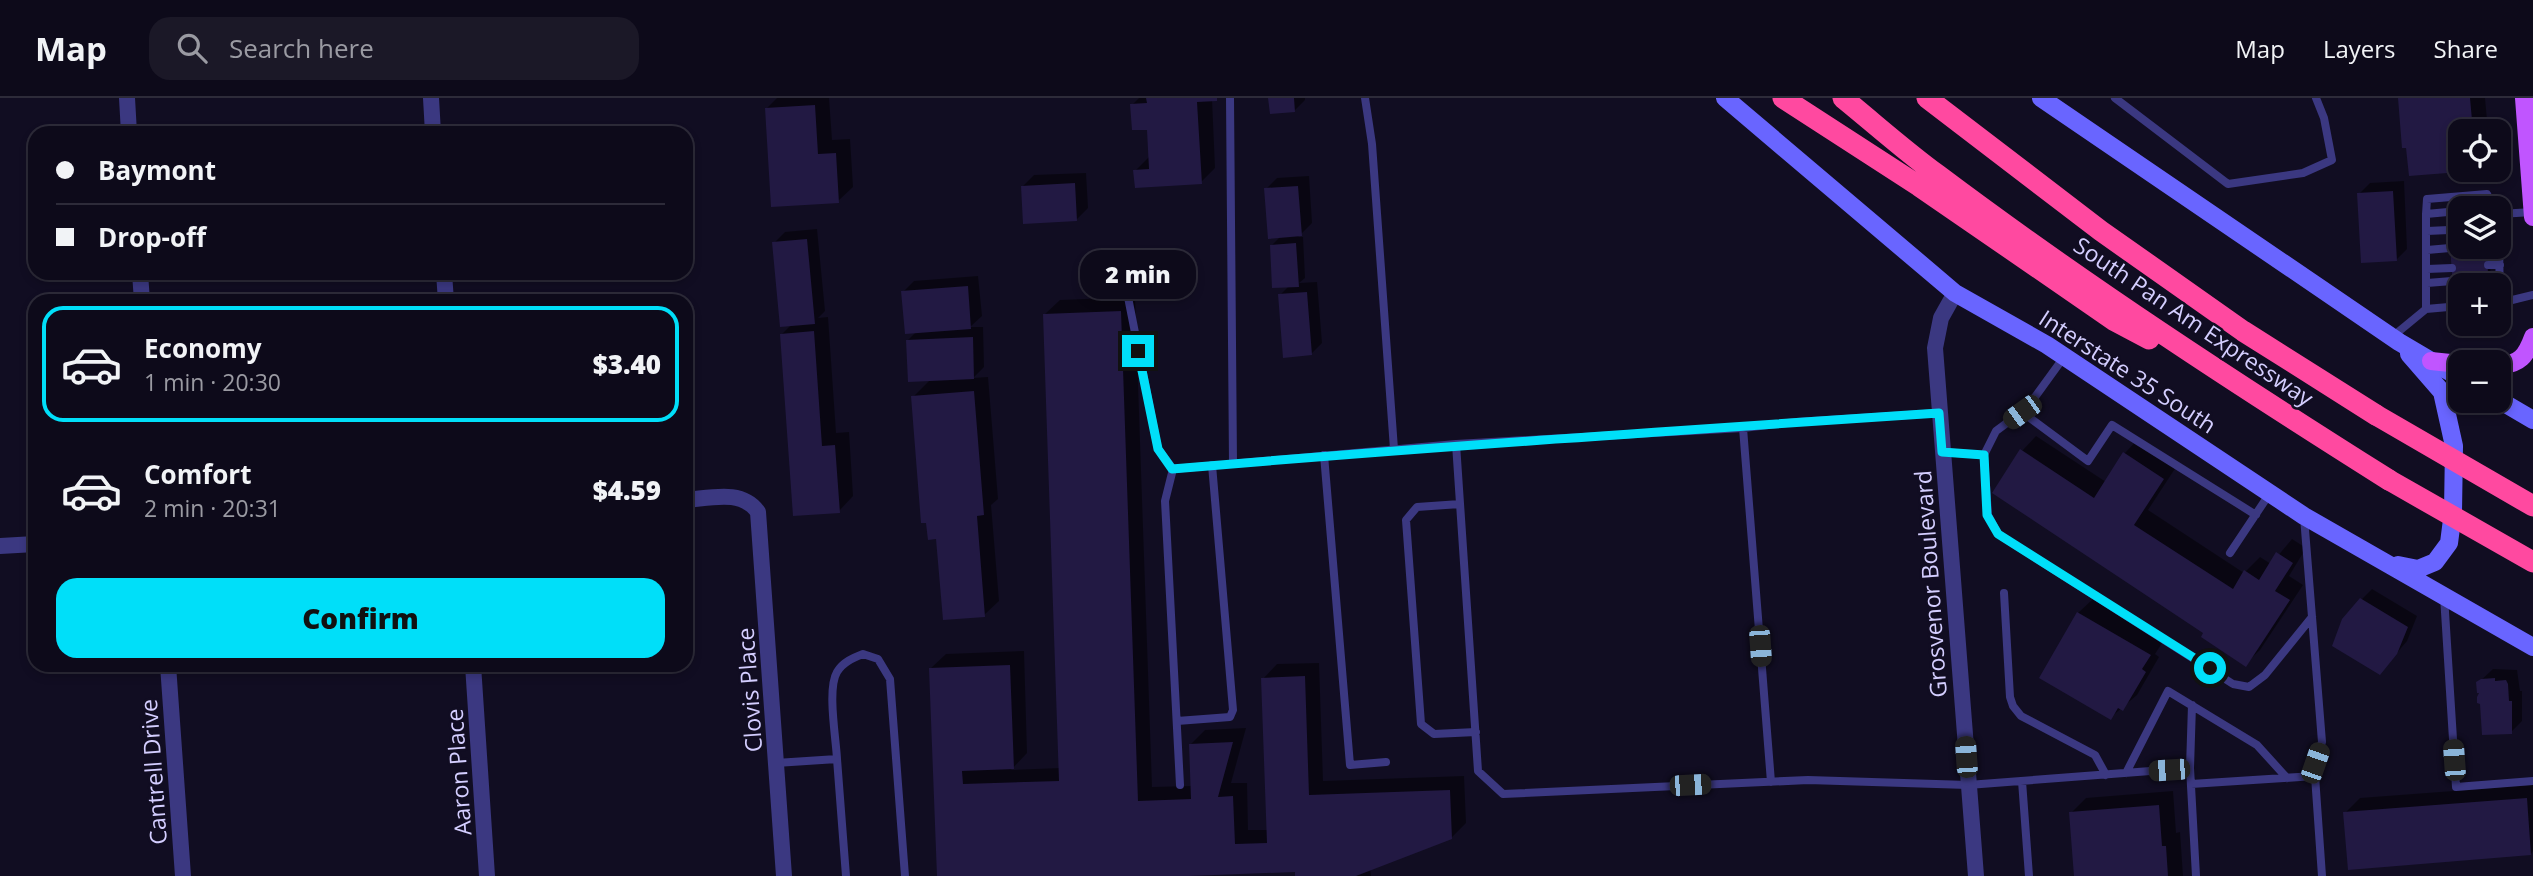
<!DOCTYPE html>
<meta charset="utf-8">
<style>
:root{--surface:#0d0a1a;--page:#1b1827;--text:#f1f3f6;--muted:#9a9aa2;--line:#2d2b39;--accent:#00dff9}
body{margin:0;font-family:"Open Sans",sans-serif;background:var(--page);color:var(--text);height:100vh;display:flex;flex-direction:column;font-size:26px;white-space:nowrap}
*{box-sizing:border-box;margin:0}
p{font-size:23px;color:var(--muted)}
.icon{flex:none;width:38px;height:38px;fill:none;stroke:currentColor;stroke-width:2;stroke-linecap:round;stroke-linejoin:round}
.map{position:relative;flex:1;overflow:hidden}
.details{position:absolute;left:28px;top:196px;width:665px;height:378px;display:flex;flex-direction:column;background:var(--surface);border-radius:21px;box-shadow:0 4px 10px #0003,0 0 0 2px var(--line)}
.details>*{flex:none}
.guide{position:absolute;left:28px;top:28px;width:665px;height:154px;border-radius:21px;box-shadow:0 4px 10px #0003,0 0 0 2px var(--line);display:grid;align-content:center;height:154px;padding:0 28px;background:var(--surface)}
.tools{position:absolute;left:2448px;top:21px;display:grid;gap:14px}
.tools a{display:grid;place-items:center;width:63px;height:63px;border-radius:14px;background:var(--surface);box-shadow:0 4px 10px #0003,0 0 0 2px var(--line);font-size:35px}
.end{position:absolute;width:32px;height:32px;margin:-16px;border:9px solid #00dff9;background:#111;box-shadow:0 0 0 4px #111}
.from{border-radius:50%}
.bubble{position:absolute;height:49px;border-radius:21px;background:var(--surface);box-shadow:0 4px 10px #0003,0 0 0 2px var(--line);font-size:23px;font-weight:800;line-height:49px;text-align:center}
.car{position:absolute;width:21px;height:42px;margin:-21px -10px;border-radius:9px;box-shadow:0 0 5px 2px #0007;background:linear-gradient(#222 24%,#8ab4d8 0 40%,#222 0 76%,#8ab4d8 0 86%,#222 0)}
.guide b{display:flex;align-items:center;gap:24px;height:66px;font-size:26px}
.guide b+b{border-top:2px solid var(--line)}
.guide i{width:18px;height:18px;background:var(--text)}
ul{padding:12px 0 0;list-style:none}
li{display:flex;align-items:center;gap:21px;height:116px;margin:0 14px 10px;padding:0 14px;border:4px solid transparent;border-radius:21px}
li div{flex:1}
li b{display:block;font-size:26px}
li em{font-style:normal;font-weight:800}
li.current{border-color:var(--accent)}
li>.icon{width:63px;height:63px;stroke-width:1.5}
.cta{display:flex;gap:14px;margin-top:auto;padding:14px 28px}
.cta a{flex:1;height:80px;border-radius:21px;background:var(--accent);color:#111;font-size:28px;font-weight:800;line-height:80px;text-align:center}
header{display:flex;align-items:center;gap:42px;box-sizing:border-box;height:98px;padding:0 35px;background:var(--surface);border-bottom:2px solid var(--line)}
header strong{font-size:33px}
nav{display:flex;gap:38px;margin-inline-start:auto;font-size:24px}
.search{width:490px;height:63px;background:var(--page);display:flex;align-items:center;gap:18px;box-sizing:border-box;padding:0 24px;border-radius:21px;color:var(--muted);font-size:26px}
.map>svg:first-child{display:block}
.shadow{fill:#0007}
.building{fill:#221943}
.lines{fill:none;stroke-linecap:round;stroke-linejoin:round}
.service{stroke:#3b3881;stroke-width:8}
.minor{stroke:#3b3881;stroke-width:16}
.secondary{stroke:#6965ff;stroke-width:18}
.primary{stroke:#c055ff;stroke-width:18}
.motorway{stroke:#ff49a0;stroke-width:21}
.motorway-bridge{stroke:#ff49a0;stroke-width:21}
.route{stroke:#00dff9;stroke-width:9}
.labels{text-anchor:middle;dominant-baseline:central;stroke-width:5;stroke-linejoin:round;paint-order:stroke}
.street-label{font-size:23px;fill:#d4ceff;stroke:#110d22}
</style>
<header>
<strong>Map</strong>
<div class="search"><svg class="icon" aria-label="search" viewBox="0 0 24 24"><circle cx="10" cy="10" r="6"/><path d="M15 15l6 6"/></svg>Search here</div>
<nav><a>Map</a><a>Layers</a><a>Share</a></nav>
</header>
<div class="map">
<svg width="2533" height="778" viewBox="0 0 2533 778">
<rect width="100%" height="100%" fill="#110d22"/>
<path class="shadow" d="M777 0H829L832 42 850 41 853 89 838 103 766 11Z
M1139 0H1217L1212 1 1215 70 1201 84 1135 73 1150 58 1149 30 1132 7Z
M1270 0H1305V2L1294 13Z
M2400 0H2485L2488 33H2460V72H2463L2410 76Z
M1086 75 1088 110 1077 121 1023 88 1034 77Z
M1309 78 1312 125 1298 139H1303L1305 180 1299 185 1317 184 1322 245 1311 256 1280 197 1290 187 1271 148 1281 138 1266 91 1277 80Z
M2404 83 2407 151 2396 162 2359 96 2370 85Z
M2486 103 2487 110H2460V149H2489L2491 182 2454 187 2449 109 2452 105Z
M817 131 825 213 818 220 828 219 836 335 849 334 853 398 839 413 782 236 792 226 774 145 785 134Z
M978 178 982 218 970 229H983L984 269 973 280 988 279 998 401 991 407 999 503 984 517 913 299 930 282 908 242 917 233 903 194 914 183Z
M1135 199 1152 689 1192 688 1191 646 1205 632 1246 630 1231 685H1247L1248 732H1268L1263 581 1277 566 1319 565 1323 683 1464 678 1466 725 1451 740 1370 770 1371 778H1297V773L1139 778H938L931 570 946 556 1024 553 1027 655 1011 672 1061 670 1045 216 1060 202Z
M2036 338 2106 384 2125 355 2139 340 2178 366 2148 412 2244 475 2260 459 2271 466 2292 441 2306 450 2289 478 2303 487 2260 552 2245 566 2206 535 2022 353Z
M2372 491 2417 518 2407 543 2390 563 2361 502Z
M2093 501 2164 542 2155 556 2159 559 2137 597 2110 620 2078 515Z
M2493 571 2517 572 2520 593H2522V623L2511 634 2482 597 2478 585Z
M2533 687V753L2531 756 2345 715 2360 700Z
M2173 693 2176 735 2180 734 2183 778H2076L2071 715 2086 700Z"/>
<path class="building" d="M1146 0H1217V3L1197 4 1202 86 1135 90 1133 72 1149 71 1147 32H1132L1130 6 1147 5Z
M1268 0H1294L1295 14 1270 16Z
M2398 0H2470L2473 33H2460V74L2409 78 2406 50H2402Z
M815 7 818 56 836 55 839 105 771 109 765 10Z
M1075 85 1077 123 1023 126 1021 88Z
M1298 88 1302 138 1268 141 1264 90Z
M2393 93 2397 163 2361 165 2357 95Z
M2484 106V110H2460V149H2486L2489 187 2453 189 2447 108Z
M807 141 815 226 780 229 772 144Z
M1296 145 1299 189 1272 190 1270 147Z
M968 188 971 231 905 236 901 193Z
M1307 194 1312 257 1283 260 1278 196Z
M1121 213 1138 703 1191 701 1189 646 1233 644 1218 699 1233 698 1235 746 1267 745 1261 580 1305 578 1309 697 1450 692 1452 741 1356 778H1295V774L1189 778H937L929 570 1010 567 1014 671 962 673 963 686 1059 683 1043 216Z
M814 233 822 348 835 347 840 415 793 418 780 236Z
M973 239 974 281 908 284 906 242Z
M974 293 984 417 977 418 985 519 943 522 936 441 928 442 926 425H921L911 298Z
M2020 351 2094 400 2123 354 2164 381 2134 427 2233 491 2244 472 2259 482 2276 454 2293 465 2275 493 2290 502 2246 569 2201 539 2203 535 1992 395Z
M2360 500 2408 529 2397 556 2380 577 2332 548 2342 521Z
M2077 514 2151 557 2142 571 2146 574 2123 613 2118 610 2111 622 2039 580Z
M2495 580V583L2506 582 2508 586 2509 603H2512V636L2482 637 2480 606 2477 605V599L2479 595H2477L2476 584 2481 581Z
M2527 700 2531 757 2348 772 2343 714Z
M2159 707 2162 748H2166L2168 778H2074L2069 714Z"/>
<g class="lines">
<path class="service" d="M1230 0 1233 366
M1365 0 1372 46 1394 351
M2115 0 2228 86 2303 75 2332 62 2324 20 2316 0
M2426 116 2427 101 2487 96 2494 110
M2499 116 2533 114
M2427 133 2449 132
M2499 144 2500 205 2533 197
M2427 152 2450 150
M2488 167H2500
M2427 171 2452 170
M1124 179 1158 351 1173 371 1456 346 1743 330 1796 324 1939 315
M2489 181H2501
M2427 185 2452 183
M2426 211 2460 208
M2392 239 2426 211V116L2448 114
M2022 314 2088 363 2112 327 2256 417
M1743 330 1771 684
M1456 346 1478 673 1503 696 1808 682 1968 687 2190 670 2196 778
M1942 354 1984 357 1988 417 1998 436 2233 586 2249 589 2265 577 2312 519
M1324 357 1350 667 1386 664
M1984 357 1996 333 2027 310 2064 259
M1173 371 1165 403 1180 687
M1460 406 1417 409 1406 422 1421 626 1434 636 1476 634
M2304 419 2322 644 2315 665V678L2322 778
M2230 455 2270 395
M2004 495 2010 599 2013 608 2021 618 2095 657 2106 677
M2444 498 2456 689 2533 683
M1177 623 1230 619 1233 612 1212 367
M837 661C836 640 827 591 837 574 843 564 853 560 863 556L878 561 890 581 905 778
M776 665 837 661 846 778
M2190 670 2192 607
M2126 675 2168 593 2257 647 2287 680
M2022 683 2029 778
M2191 686 2315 678"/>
<path class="minor" d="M127 0 129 35
M431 0 433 35
M140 175 142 203
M444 175 446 203
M1955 195 1941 220 1935 250 1976 778
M686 402C711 400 742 391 758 414L784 778
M0 448 35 446
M168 567 183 778
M473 567 487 778"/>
<path class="secondary" d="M1725 0 1955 195 2047 247 2304 418 2533 549
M2041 0 2399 244 2460 280
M2499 302 2533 322
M2398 467 2418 471 2435 464 2449 445 2453 414 2454 348 2442 294 2409 256"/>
<path class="primary" d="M2524 0 2533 119
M2431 263 2460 266
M2499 268C2520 266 2526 258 2533 239"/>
<path class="motorway" d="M1783 0 1919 88 2115 223 2149 241
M1843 0C1875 26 1905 53 1938 77 2083 186 2235 285 2389 382
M1927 0 2101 133 2243 233 2376 317"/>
<path class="motorway-bridge" d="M2376 317 2533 408
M2389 382 2533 464"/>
</g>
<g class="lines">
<path class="route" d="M1138 253 1158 351 1172 371C1428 349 1683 332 1939 315L1942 354 1984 357 1987 417 1998 436 2210 570"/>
</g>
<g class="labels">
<g class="street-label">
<text transform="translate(2194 223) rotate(34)">South Pan Am Expressway</text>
<text transform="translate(2128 273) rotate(33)">Interstate 35 South</text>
<text transform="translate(1930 486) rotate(-94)">Grosvenor Boulevard</text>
<text transform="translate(749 592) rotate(-94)">Clovis Place</text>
<text transform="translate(153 674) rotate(-94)">Cantrell Drive</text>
<text transform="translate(458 674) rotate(-94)">Aaron Place</text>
</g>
</g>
</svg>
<div class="tools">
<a><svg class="icon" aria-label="locate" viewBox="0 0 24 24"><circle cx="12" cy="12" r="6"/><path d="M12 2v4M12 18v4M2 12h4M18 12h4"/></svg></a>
<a><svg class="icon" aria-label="layers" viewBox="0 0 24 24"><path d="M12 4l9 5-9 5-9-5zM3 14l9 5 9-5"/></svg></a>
<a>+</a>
<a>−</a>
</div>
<i class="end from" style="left:2210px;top:570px"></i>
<i class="end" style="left:1138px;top:253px"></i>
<div class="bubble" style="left:1080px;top:152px;width:116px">2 min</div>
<i class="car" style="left:2022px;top:314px;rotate:234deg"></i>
<i class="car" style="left:1760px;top:548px;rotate:176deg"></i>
<i class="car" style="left:1966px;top:659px;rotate:356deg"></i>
<i class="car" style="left:2454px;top:662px;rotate:356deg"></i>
<i class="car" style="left:2315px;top:665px;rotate:19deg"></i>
<i class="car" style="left:2169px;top:672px;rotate:266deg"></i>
<i class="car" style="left:1690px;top:687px;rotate:87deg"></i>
<div class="guide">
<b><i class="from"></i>Baymont</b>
<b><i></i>Drop-off</b>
</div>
<section class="details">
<ul>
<li class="current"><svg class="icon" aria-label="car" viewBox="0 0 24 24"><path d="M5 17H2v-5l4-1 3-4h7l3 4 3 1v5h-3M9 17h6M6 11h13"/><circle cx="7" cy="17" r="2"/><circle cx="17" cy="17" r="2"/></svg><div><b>Economy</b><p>1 min · 20:30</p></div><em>$3.40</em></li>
<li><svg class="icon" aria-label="car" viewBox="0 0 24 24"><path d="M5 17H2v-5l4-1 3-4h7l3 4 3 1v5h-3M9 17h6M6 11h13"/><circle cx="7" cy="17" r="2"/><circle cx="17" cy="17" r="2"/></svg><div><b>Comfort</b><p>2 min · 20:31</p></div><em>$4.59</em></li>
</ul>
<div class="cta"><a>Confirm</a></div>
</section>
</div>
